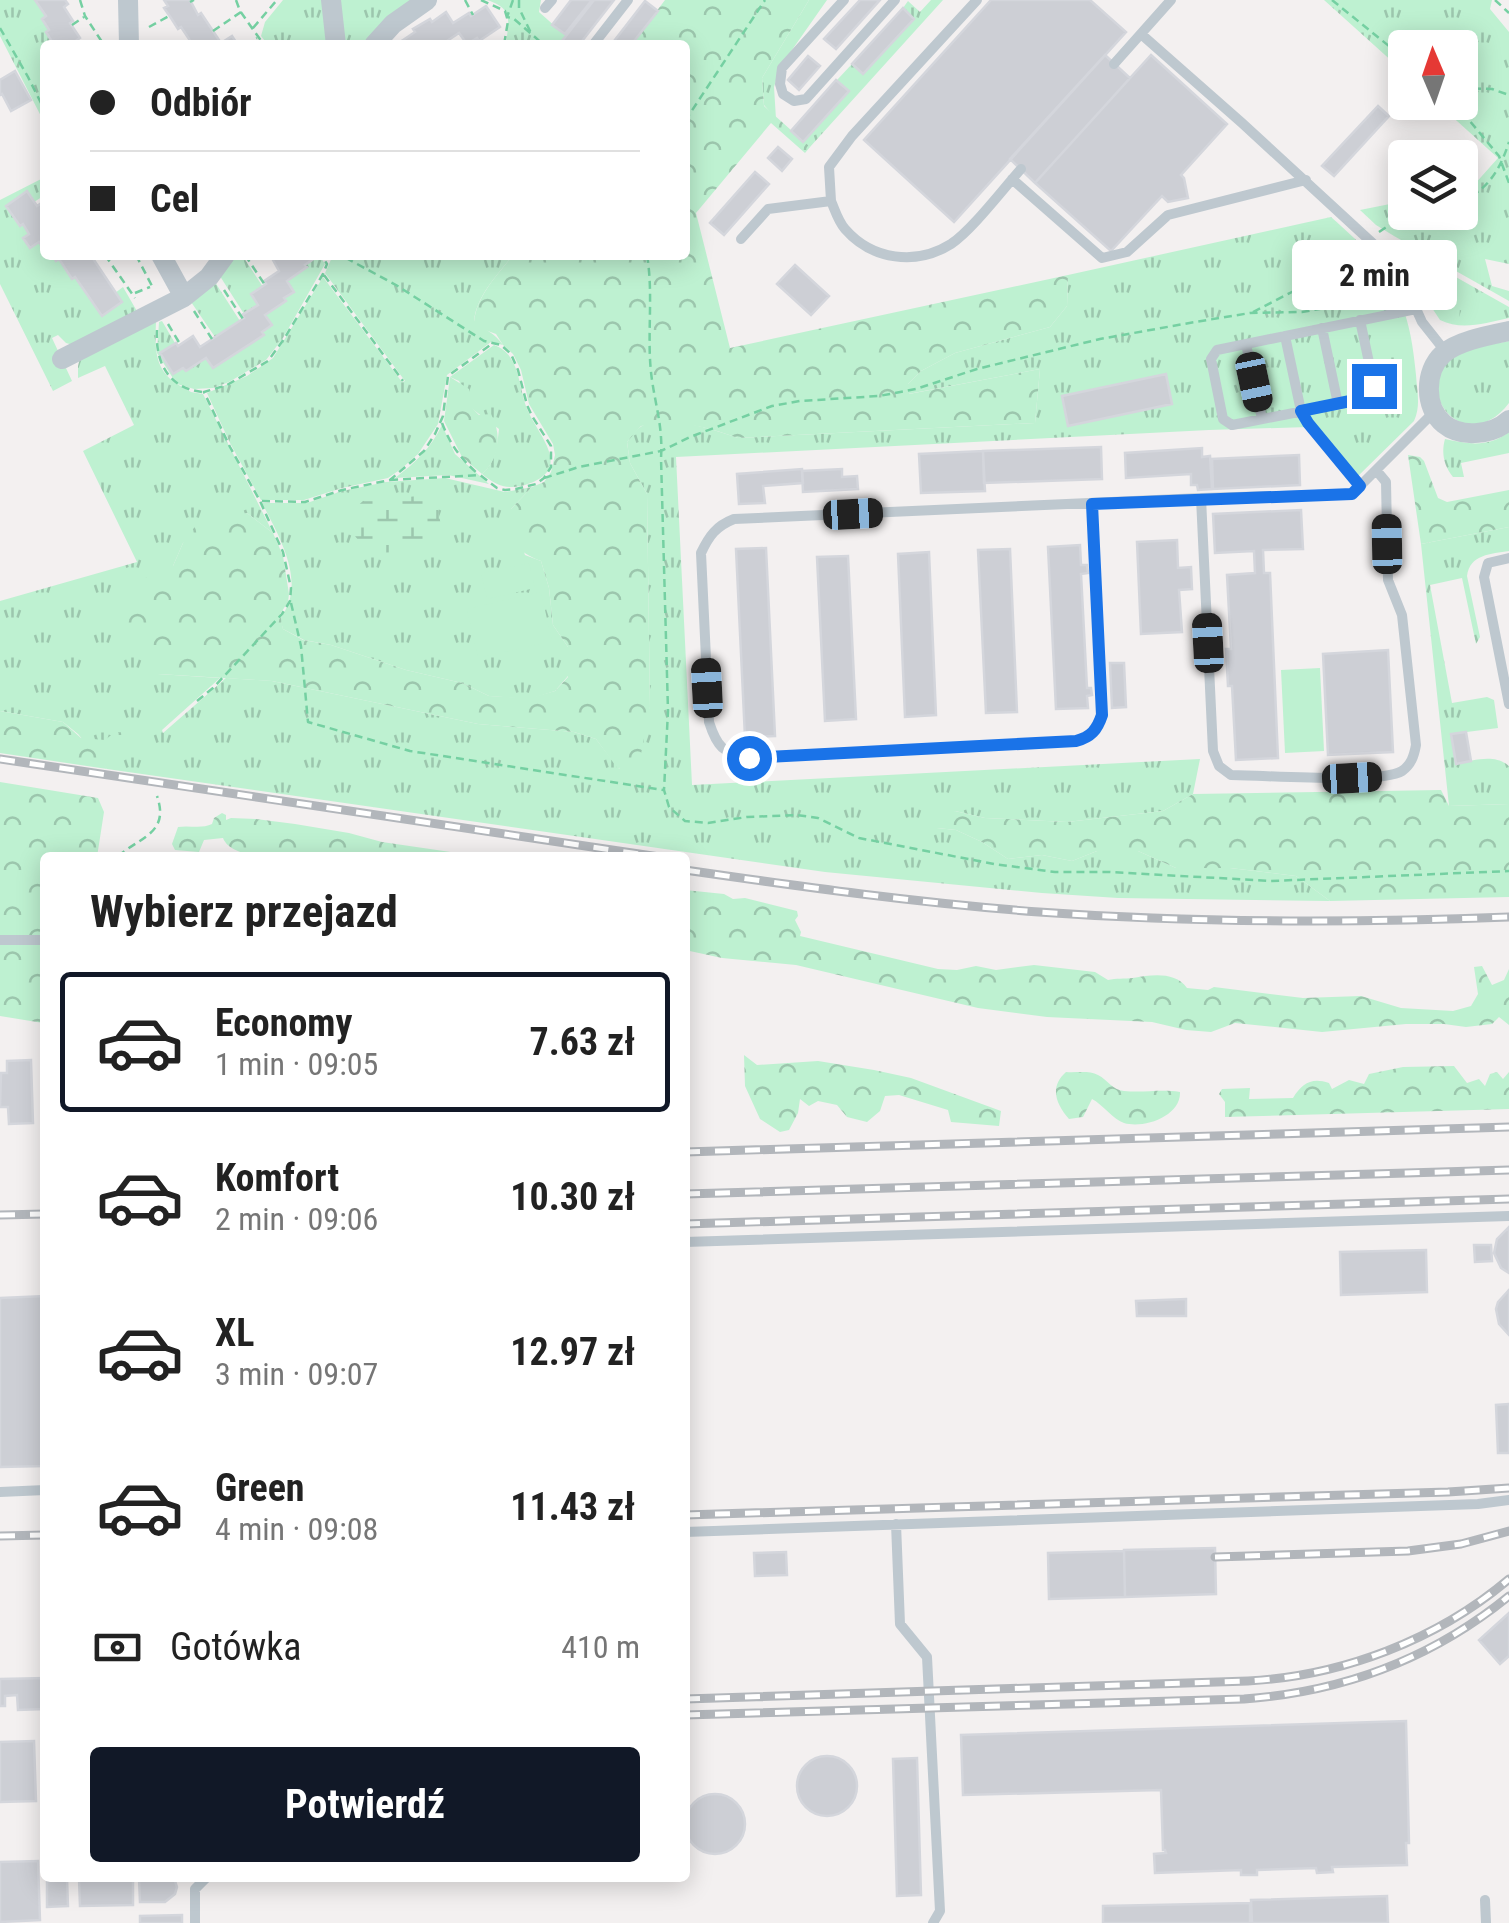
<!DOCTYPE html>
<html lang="pl">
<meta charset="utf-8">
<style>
:root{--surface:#fff;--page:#f6f6f6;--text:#222;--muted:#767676;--line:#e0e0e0;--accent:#111827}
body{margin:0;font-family:"Roboto Condensed",sans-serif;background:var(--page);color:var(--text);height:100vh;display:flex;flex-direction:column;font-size:38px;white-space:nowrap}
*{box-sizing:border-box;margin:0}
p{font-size:32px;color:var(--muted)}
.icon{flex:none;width:55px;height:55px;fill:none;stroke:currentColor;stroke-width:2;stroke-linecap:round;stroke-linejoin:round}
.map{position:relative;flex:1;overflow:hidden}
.details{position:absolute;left:40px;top:852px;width:650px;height:1030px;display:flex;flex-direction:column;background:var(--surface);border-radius:10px;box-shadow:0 5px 25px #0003}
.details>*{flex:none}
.guide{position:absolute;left:40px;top:40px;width:650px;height:220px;border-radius:10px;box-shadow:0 5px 25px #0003;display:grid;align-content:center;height:220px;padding:0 50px;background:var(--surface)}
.needle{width:65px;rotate:358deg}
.fabs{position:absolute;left:1388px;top:30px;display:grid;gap:20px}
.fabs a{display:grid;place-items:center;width:90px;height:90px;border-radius:10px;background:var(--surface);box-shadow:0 5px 25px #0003;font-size:50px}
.end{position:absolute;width:45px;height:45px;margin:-22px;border:12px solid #1a73e8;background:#fff;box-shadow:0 0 0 5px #fff}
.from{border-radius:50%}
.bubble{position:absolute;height:70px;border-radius:10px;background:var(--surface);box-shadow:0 5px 25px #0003;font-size:32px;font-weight:700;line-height:70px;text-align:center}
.car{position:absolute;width:30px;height:60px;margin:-30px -15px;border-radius:12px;box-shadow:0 0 8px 2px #0007;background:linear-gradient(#222 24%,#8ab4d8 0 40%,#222 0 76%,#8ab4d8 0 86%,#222 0)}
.guide b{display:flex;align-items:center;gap:35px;height:95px;font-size:38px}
.guide b+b{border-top:2px solid var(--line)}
.guide i{width:25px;height:25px;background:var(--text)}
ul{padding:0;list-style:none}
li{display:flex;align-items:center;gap:30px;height:140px;margin:0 20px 15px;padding:0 30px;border:5px solid transparent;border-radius:10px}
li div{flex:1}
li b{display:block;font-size:38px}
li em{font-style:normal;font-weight:700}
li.on{border-color:var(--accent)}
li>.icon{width:90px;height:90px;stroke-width:1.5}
h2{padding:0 50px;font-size:45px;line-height:120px}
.pay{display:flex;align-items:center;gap:25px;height:110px;padding:0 50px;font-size:38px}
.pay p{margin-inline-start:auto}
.cta{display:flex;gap:20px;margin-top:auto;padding:20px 50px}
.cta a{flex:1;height:115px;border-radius:10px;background:var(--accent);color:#fff;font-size:40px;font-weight:700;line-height:115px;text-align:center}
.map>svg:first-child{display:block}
.grass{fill:url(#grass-tufts)}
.forest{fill:url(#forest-crowns)}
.wetland{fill:url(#wetland-marsh)}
.park{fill:#bef1d1}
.building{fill:#cdcfd5;stroke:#d4d6dc;stroke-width:2.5}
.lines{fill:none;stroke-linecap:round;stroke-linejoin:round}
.path{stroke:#75d0a2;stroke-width:2.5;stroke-dasharray:8 5;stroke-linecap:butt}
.service{stroke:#bec8cf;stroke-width:10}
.minor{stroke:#bec8cf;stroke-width:20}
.rail-casing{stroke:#b2b6bb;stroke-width:9}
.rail{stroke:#fff;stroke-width:5;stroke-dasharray:15;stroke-linecap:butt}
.route{stroke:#1a73e8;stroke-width:12}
</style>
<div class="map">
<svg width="1509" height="1923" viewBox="0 0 1509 1923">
<defs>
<pattern id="grass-tufts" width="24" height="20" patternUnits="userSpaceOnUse" patternTransform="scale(2.5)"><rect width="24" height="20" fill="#bef1d1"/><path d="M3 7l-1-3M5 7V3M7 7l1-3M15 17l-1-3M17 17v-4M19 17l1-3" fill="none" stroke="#9cc6ad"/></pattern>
<pattern id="forest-crowns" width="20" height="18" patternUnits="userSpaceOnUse" patternTransform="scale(2.5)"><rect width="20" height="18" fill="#bef1d1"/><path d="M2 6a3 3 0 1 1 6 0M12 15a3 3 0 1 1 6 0" fill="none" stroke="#9cc6ad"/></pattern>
<pattern id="wetland-marsh" width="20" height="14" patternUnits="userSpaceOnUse" patternTransform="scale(2.5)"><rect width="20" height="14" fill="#bef1d1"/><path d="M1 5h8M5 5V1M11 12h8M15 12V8" fill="none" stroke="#9cc6ad"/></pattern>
</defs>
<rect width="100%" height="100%" fill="#f3f0f0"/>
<path class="grass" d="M0 0H35L46 16 49 30 46 32 54 45H45V124L0 36Z
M283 0H326L330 45H268L261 36 265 22Z
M335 0H412L367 45H341Z
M487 0H541L539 12 566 36 562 41 566 45H506C508 22 515 9 487 0Z
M809 0H827L780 67 774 87 776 119 764 105 762 78Z
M931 0H943L810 147 803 142 848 92 837 80 852 64 864 73 914 19 903 8 908 1 920 12Z
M1324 0H1492L1490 9 1509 32V264L1485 259 1492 286 1509 291V301L1394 236 1376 225 1360 210 1405 201V212H1460V189L1473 186 1498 158 1437 103 1460 102V48H1405V73Z
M45 177V195L34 202 26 192 6 206 19 226 23 224 29 234 24 238 30 247 39 242 45 251V255H52L56 260 59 259 72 278 75 277 102 316 122 303 115 293 123 287 138 313 73 345 66 343 58 335 52 338 72 381 53 391 0 284V200Z
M1331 217C1390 269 1409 296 1416 375 1417 391 1421 406 1414 421L1353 481 1308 427 1209 430 676 457 692 785 1200 759 1193 794 1163 811 1067 822 985 818 955 811 937 828 956 830 982 842 1008 859 1042 855 1072 861 1097 851H1138L1176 868H1230L1296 876 1330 901 1118 898 1042 893 825 872 107 769 78 734 63 722 0 711V601L137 562 83 451 134 425 105 366 78 378V366L80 358 156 322C155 347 154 369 176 383L157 353 159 322 162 321 175 343 160 353 173 374 183 368 186 371 206 358 213 368 264 335 262 332 272 325 265 315 285 302 284 298 287 281 307 268 305 265 315 258 313 255H319L325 264 283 338 266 360 229 382 213 388 194 389 177 384 191 392 203 394 273 533 247 513 183 543 173 566 158 674 220 678 162 730 163 733 226 678 272 681 478 724 574 732 596 739 619 769 650 707 647 494 630 463 627 442C632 436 637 428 644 425 672 415 711 429 738 438L1035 423 1040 369 908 394V384L921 371 955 353 1050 327 1067 306 1068 275Z
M1392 241 1509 307V318C1485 323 1462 331 1440 320L1390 245Z
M231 255H242L263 287 251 294 258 305 244 314 218 273Z
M333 255H513C497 276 477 295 474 321 485 330 495 333 503 345L491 342 447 375 438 424 418 454 401 469 388 478 342 488 304 500H261L230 443 207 393 247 376 273 358 323 277 402 382 405 381 325 273Z
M213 279 240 321 215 337 189 299Z
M1509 341V403C1466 459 1412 392 1450 360 1465 347 1490 345 1509 341Z
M494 345C521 354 518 389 528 411 540 438 574 470 525 485 506 490 497 486 482 474 496 462 497 446 499 429L471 408 459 381 450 377Z
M442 425 455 454 489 484 448 475 395 478C415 463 431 448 442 425Z
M1509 432V453L1461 463 1464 477H1453C1444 466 1441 453 1445 439 1469 444 1487 448 1509 432Z
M445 478 505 492 532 487 511 509 525 555 541 561 549 588 553 625 568 647V676L555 691 530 699 489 696 462 683 406 670 331 645 304 640 283 629 280 618C308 585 279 536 262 503H307L342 491 386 482Z
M1509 527V551C1491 554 1470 554 1467 576L1480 637 1476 644 1462 578 1430 585 1452 703 1487 697 1494 700 1498 728 1451 734 1456 763C1474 761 1494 753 1509 766V804L1449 806 1421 544Z"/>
<path class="forest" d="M665 0H809L762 78 764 106 810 147 805 153 771 123 696 213 730 348 1068 275 1067 306 1050 327 955 353 921 371 908 384 909 394 1040 369 1035 423 738 438C701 425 680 420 641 426L627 442 630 463 647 494 650 707 641 754 618 769 596 739 574 732 478 724 272 681 158 674 125 640 122 601 157 567 173 566 183 543 199 521 247 513 273 533 283 556 289 594 288 602 280 614 283 629 303 640 331 645 406 670 462 683 489 696 530 698 555 691 568 677V647L553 625 549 588 541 561C511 549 510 539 511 509L532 487 544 482 551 472 555 455 553 444 529 404 521 370 513 354 503 345 496 334 485 330 474 322C477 295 497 276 513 255H685V45H631Z
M1424 274C1456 281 1463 285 1459 319L1452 324C1436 313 1429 300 1420 282Z
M450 377 469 389 472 408 479 415 491 414C502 434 500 458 482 474L462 457 444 421Z
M1408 455 1420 457 1424 461 1438 498 1447 502 1509 490V527L1421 544Z
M0 711 63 722 81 738 105 740 115 732 133 733 132 739 123 740 117 766 104 764 107 769 0 753Z
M0 782 98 798 104 812 97 857 45 858 43 1023 0 1016Z
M1441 790 1449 806 1509 804V897L1330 901 1296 876 1230 868H1176L1138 851H1097L1072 861 1042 855 1008 859 982 842 956 830 937 828 933 820 941 814 955 811 985 818 1067 822 1163 811 1193 794Z
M222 813 226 815V820L231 818 256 819 295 824 349 833 382 842 485 857H259C247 854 228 851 223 838L204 840 199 852 175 850 172 844 178 827C189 825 202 829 212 824L214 818Z
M685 890 724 894 733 899 745 898 797 911 798 916 795 920 801 932 800 936 938 969 957 970 976 966 996 970 1034 965 1095 972 1108 980C1116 978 1124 979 1133 978 1151 975 1175 971 1187 988L1208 990 1214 987 1303 998 1361 996 1401 1008 1453 1011 1471 1006 1478 994 1474 967 1482 966 1492 985 1504 980 1509 969V1025L1499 1017 1492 1024 1466 1027 1444 1024H1406L1322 1032 1235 1023 1211 1032 1186 1030 1152 1022 1047 1017 978 1008 796 965 722 958 685 950Z
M744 1055 757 1065 818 1061 874 1070 911 1078 1001 1111 999 1126 951 1122 948 1110 899 1095 885 1096 880 1111 867 1122 847 1117 837 1105 818 1101 809 1106 800 1099 798 1113 789 1130 780 1132 760 1119 745 1086Z
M1454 1066 1467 1083 1479 1079 1485 1086 1490 1074 1497 1072 1503 1079 1509 1072V1109L1225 1117V1102L1219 1094 1222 1089 1250 1088 1249 1099 1293 1098C1302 1083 1312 1077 1329 1083L1332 1089 1349 1080 1364 1084 1369 1074 1403 1067Z
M1066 1072C1076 1073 1089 1070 1098 1075 1108 1080 1112 1090 1124 1091 1143 1093 1161 1089 1180 1092 1181 1116 1144 1129 1124 1123 1114 1120 1102 1104 1092 1099L1083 1117 1069 1119C1056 1104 1049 1087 1066 1072Z"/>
<path class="wetland" d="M430 495 436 497 442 532 438 538C410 548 376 566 355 536L353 510 363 501Z"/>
<path class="park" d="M529 563 535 588 487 599 481 573Z
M541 592 552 641 478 658 467 609Z
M1320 668 1324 751 1285 753 1281 670Z"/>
<path class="building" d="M35 0H65L68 4 64 7 73 21 70 23 80 38 77 40 80 45H54L46 32 49 30 42 19 46 16Z
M164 0H190L198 15 201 13 221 43 232 36 238 45H193L181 27 178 29 171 18 164 8 168 6Z
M571 0H592L565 34 552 25Z
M594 0H614L579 45H566L562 41Z
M860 0H880L836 49 824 39Z
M991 0H1090L1126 32 954 222 864 140Z
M645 1 658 11 631 45H611Z
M486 6 500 27 479 41 477 38 467 44 459 33 441 45H402L400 42 415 32 413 29 430 19 432 22 446 12 453 23 469 13 471 16Z
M903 8 914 19 863 74 852 64Z
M1105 55 1130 78 1035 183 1010 159Z
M1151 55 1227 124 1181 175 1184 178 1188 198 1168 202 1162 196 1111 251 1035 183Z
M808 56 820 66 799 90 788 80Z
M15 71 31 100 11 111 2 94 0 95V80Z
M836 80 849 91 803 142 791 131Z
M1378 106 1389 116 1334 176 1322 166Z
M778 147 792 159 782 171 768 158Z
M755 172 769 184 724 235 710 223Z
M27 191 37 206 40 204 45 211V251L39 242 30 248 23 238 29 234 23 224 20 226 6 206Z
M52 255 92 257 122 302 102 316 75 277 72 279 59 259 56 261Z
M281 255H313L315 258 305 265 307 267 287 281 294 292 284 298 286 301 265 315 272 325 262 332 264 335 213 368 206 358 186 371 183 368 173 374 160 353 176 343 178 346 193 336 200 347 244 318 242 315 258 305 251 294 266 284 264 281 279 271 273 260Z
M795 265 829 296 811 315 777 284Z
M1166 374 1172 404 1068 426 1062 396Z
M1101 447 1102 479 984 483 983 451Z
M1202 448V457L1210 456 1212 489 1198 490 1197 485H1191V474L1126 478 1125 453Z
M983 451 985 491 921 493 919 454Z
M1299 455 1300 485 1213 489 1212 459Z
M802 469 803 483 763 486 765 503 739 504 737 474Z
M842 469V477L857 476 858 489 803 492 802 471Z
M1301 510 1303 549 1263 550 1264 573H1270L1278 758 1236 760 1232 686H1228L1226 649H1231L1227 575 1255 573 1254 551 1215 553 1213 514Z
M1177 540 1178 568 1191 567 1192 589 1179 590 1182 632 1141 634 1137 542Z
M1080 545 1081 565H1087L1088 573 1081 574 1087 688H1091L1092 695 1087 696 1088 708 1056 709 1048 547Z
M766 548 775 736 745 737 736 549Z
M1010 549 1017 712 986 713 978 550Z
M929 552 936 715 905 717 898 554Z
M848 556 856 719 825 721 817 557Z
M1388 650 1393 752 1328 755 1323 654Z
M1110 663H1124L1126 707 1112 708Z
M1466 732 1471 761 1456 764 1451 734Z
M31 1060 33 1123 9 1124 8 1107H0L1 1073H7V1061Z
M1509 1227V1273L1501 1268 1494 1253 1497 1239Z
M1474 1245H1491L1492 1261 1475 1262Z
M1426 1250 1427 1292 1341 1295 1340 1252Z
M1508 1291 1509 1290V1335L1499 1324 1496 1309 1498 1302Z
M45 1296V1466L0 1467V1298Z
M1186 1299V1316H1137L1136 1301Z
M1509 1404V1453H1498L1496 1405Z
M1215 1548 1216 1594 1125 1597 1124 1550Z
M1124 1551 1125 1597 1049 1599 1048 1553Z
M786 1552 787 1575 755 1576 754 1553Z
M1509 1613V1656L1500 1664 1479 1640Z
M45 1678V1709L18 1710 17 1695 5 1696V1706H0V1679Z
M1406 1721 1409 1843H1406L1407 1865 1332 1867 1333 1872 1317 1873 1316 1868 1257 1870V1875H1241V1870L1155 1873 1154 1854 1166 1853 1165 1850H1163L1161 1790 963 1795 961 1735Z
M34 1741 36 1801 0 1802V1742Z
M797 1786a30 30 0 1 1 60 0a30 30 0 1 1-60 0Z
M917 1758 921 1895 897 1896 893 1759Z
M685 1824a30 30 0 1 1 60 0a30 30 0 1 1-60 0Z
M38 1861 40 1920 0 1922V1862Z
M47 1878H67L68 1906 47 1907Z
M79 1878H133V1905L80 1906Z
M139 1878H174L177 1887 175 1894 165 1902H140Z
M1387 1896 1388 1923H1252L1251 1900Z
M1250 1903V1923H1103V1906Z
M182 1915V1923H140V1916Z"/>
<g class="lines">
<path class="path" d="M80 0 85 16 104 45
M236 0 240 11 264 45
M465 0 473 15
M481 0 505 11 508 21 504 45
M513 0 507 17 513 18 544 45
M519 0V8L531 33
M1332 0 1405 59
M1495 0 1509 13
M190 2 194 0
M72 25 84 17
M149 27 169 16
M0 28 28 77 45 111
M253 28 277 0
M213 31 241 12
M191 45 192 44
M245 45 257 38
M1460 88 1492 89 1509 95
M1454 102 1499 156 1509 183
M685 121 765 0
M1460 202C1488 190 1500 170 1509 142
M1379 232 1391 224 1433 212
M105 255 135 298
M136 255 152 286 155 284
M245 255 265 285
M333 255 346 258 396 285 484 341 501 345 511 354 518 370 527 405 532 416 551 446V467L544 478 536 484 516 489 505 490 497 488 480 475 390 480
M647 255C654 297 646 339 652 380 656 408 663 428 661 458L668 711 664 790 669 807 685 821 708 823 747 817 797 815 818 818 859 838 994 864 1055 872H1110L1271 881 1509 871
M324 275 403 381
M224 290 243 319
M135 293 150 287
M194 311 212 339
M1253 312 1321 277 1356 249
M168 324 180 344
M157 330C155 362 168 388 202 392
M442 423C450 444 460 458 477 473
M544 478 579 467 661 451 690 437 772 406 800 401 879 396 916 389 977 369 1100 339 1195 322 1250 313 1302 312 1394 296
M262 501 305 502 342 490 390 480 424 451 435 434 443 416 448 376 493 343
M291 603 301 646 308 722 410 751 663 790
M197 701 213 688 282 614 290 601 291 588 283 552 260 501 230 447 204 392 227 385 268 361 284 339 323 274 327 264 321 255
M122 858V853C144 836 169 831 157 796"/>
<path class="service" d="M844 0 782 68 780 84 783 94 794 101 806 99 895 0
M545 8 552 0
M1141 34 1242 123 1380 250 1409 293 1422 322 1445 351
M593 45 628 0
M1114 64 1171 0
M1012 179 1102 258 1127 252 1168 215 1306 180
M831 201 829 167 852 136 977 0
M741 239 768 209 831 201C835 210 838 221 845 229 872 260 916 266 951 244 972 230 1003 189 1021 169
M1360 320 1374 386 1365 399 1232 425 1223 419 1211 359 1217 350C1284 336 1350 323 1416 309
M1322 328 1338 404
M1285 336 1301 411 1308 423 1360 486
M1246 344 1262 419
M1201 498 1213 751 1219 766 1231 775C1260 775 1383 784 1402 771 1411 765 1414 756 1416 745L1402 615 1388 580 1386 482 1376 470
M1092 504 1102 715C1097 730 1091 737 1076 741L749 758C723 753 717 747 709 722L701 553C709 536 716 526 734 519L1201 498 1352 494 1434 412
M1509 558 1488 563 1484 577 1509 704
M0 940H45
M685 1242 1509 1216
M0 1492 45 1490
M896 1524 900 1624 927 1657 940 1911 933 1923
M685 1532 1478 1504 1509 1500
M1485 1900 1486 1923
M195 1923V1889L206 1878"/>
<path class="minor" d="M128 0 129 45
M331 0 336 45
M374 45 393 24 427 0
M161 255 184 297
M1509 331C1490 335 1457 341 1443 354 1424 371 1424 408 1444 424 1462 439 1494 434 1509 420
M62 359 184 297 209 277 225 255"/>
<defs>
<path id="rail" d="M0 759 666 858
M685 870C803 887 920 903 1039 912 1196 923 1352 923 1509 917
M685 1152 1509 1127
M685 1194 1509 1170
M0 1215 45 1214
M685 1224 1509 1199
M685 1515 1448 1492 1509 1488
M0 1536 45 1535
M1215 1557 1408 1551 1461 1544 1509 1531
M685 1699 1248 1681C1342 1676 1437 1640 1509 1579
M685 1715 1244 1699C1343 1692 1433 1658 1509 1596"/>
</defs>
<use href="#rail" class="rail-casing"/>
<use href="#rail" class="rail"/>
</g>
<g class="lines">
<path class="route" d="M749 758 1076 741C1091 737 1097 730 1102 715L1092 504 1352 494 1360 486 1308 423 1301 411 1365 398 1374 386"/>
</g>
</svg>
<div class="fabs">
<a><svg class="needle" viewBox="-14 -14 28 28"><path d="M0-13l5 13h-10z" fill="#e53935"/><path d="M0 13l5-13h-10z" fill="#767676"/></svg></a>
<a><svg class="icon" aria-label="layers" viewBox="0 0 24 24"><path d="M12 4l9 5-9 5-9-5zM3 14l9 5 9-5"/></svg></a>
</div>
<i class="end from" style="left:749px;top:758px"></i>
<i class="end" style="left:1374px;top:386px"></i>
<div class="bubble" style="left:1292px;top:240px;width:165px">2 min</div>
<i class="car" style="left:1254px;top:382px;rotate:168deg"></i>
<i class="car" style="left:853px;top:514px;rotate:87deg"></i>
<i class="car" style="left:1387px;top:544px;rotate:359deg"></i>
<i class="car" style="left:1208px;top:643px;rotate:357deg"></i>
<i class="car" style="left:707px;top:688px;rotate:357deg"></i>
<i class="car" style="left:1352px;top:778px;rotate:87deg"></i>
<div class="guide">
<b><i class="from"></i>Odbiór</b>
<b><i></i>Cel</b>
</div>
<section class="details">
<h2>Wybierz przejazd</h2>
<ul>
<li class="on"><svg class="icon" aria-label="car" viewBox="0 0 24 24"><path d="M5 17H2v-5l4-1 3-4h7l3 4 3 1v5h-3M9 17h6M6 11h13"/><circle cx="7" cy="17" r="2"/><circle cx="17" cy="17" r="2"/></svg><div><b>Economy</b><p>1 min · 09:05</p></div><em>7.63 zł</em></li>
<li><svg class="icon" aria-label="car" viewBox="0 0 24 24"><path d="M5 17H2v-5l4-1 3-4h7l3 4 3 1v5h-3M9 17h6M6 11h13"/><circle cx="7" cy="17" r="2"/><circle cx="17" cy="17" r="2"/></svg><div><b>Komfort</b><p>2 min · 09:06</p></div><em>10.30 zł</em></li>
<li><svg class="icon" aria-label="car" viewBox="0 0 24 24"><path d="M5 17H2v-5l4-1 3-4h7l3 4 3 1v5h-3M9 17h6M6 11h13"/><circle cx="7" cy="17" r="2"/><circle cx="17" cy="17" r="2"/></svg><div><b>XL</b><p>3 min · 09:07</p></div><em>12.97 zł</em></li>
<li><svg class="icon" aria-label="car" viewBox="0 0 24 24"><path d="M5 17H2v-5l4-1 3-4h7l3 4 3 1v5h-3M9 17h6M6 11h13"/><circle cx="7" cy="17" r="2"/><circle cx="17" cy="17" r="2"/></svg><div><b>Green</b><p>4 min · 09:08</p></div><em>11.43 zł</em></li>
</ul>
<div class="pay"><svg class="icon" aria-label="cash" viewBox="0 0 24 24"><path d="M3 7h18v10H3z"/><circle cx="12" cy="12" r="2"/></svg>Gotówka<p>410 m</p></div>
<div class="cta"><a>Potwierdź</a></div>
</section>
</div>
